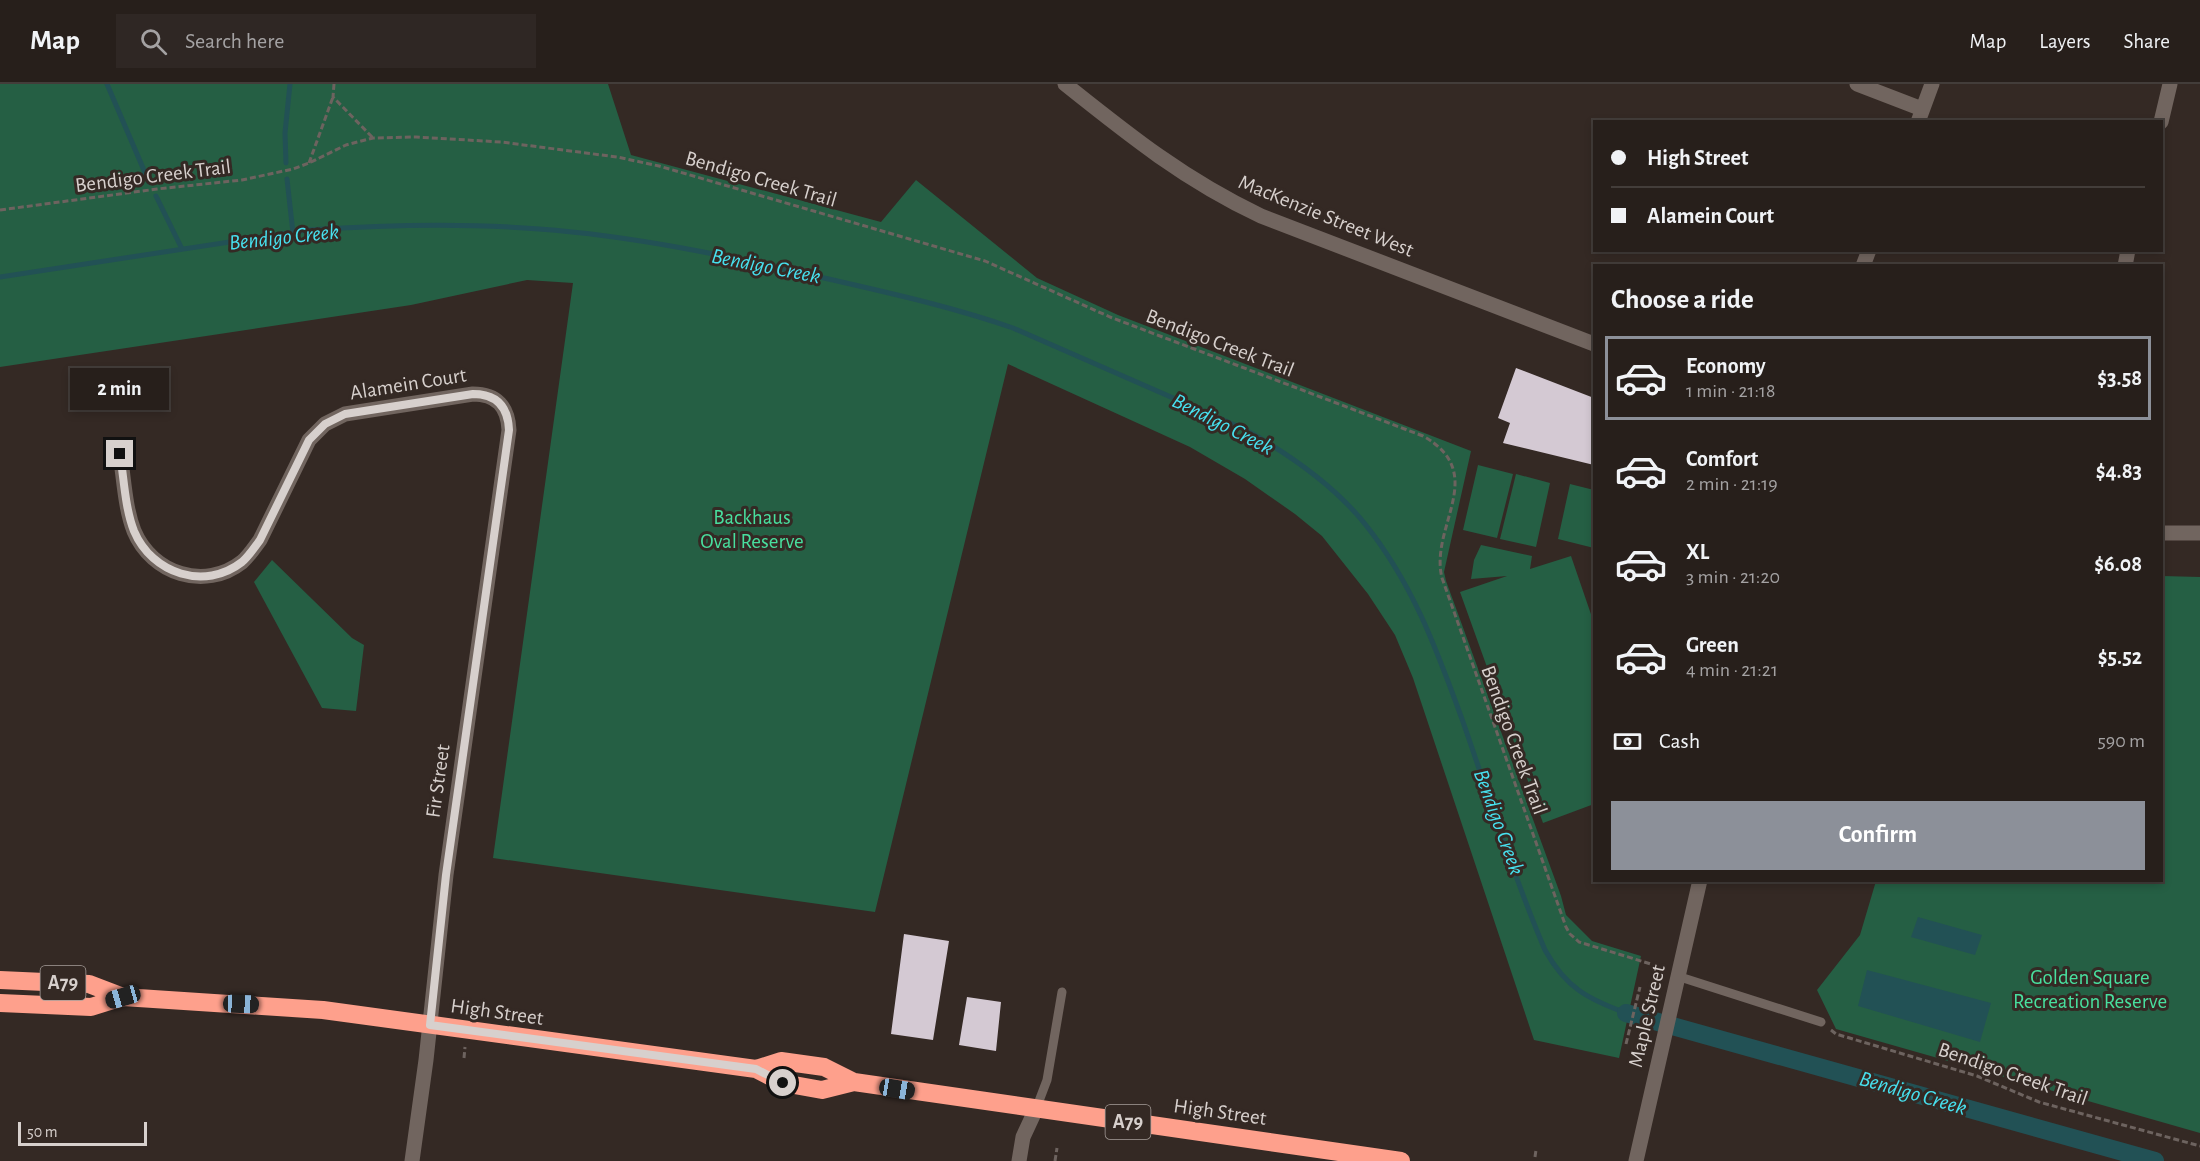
<!DOCTYPE html>
<meta charset="utf-8">
<style>
:root{--surface:#271f1b;--page:#2f2724;--text:#f1f3f6;--muted:#a4a2a3;--line:#433d3a;--accent:#8c9099}
body{margin:0;font-family:"Alegreya Sans",sans-serif;background:var(--page);color:var(--text);height:100vh;display:flex;flex-direction:column;font-size:22px;white-space:nowrap}
*{box-sizing:border-box;margin:0}
p{font-size:20px;color:var(--muted)}
.icon{flex:none;width:33px;height:33px;fill:none;stroke:currentColor;stroke-width:2;stroke-linecap:round;stroke-linejoin:round}
.map{position:relative;flex:1;overflow:hidden}
.side{position:absolute;left:1593px;top:180px;width:570px;height:618px;display:flex;flex-direction:column;background:var(--surface);border-radius:0px;box-shadow:0 3px 9px #0003,0 0 0 2px var(--line)}
.side>*{flex:none}
.hud{position:absolute;left:1593px;top:36px;width:570px;height:132px;border-radius:0px;box-shadow:0 3px 9px #0003,0 0 0 2px var(--line);display:grid;align-content:center;height:132px;padding:0 18px;background:var(--surface)}
.scale{position:absolute;left:18px;bottom:15px;width:129px;box-sizing:border-box;padding-left:6px;border:3px solid #d7d0cd;border-top:0;font-size:16px;line-height:21px;white-space:nowrap;color:#d7d0cd;-webkit-text-stroke:4px #342924;paint-order:stroke}
.end{position:absolute;width:27px;height:27px;margin:-14px;border:8px solid #d7d0cd;background:#111;box-shadow:0 0 0 3px #111}
.from{border-radius:50%}
.bubble{position:absolute;height:42px;border-radius:0px;background:var(--surface);box-shadow:0 3px 9px #0003,0 0 0 2px var(--line);font-size:20px;font-weight:700;line-height:42px;text-align:center}
.car{position:absolute;width:18px;height:36px;margin:-18px -9px;border-radius:8px;box-shadow:0 0 4px 2px #0007;background:linear-gradient(#222 24%,#8ab4d8 0 40%,#222 0 76%,#8ab4d8 0 86%,#222 0)}
.hud b{display:flex;align-items:center;gap:21px;height:57px;font-size:22px}
.hud b+b{border-top:2px solid var(--line)}
.hud i{width:15px;height:15px;background:var(--text)}
ul{padding:0;list-style:none}
li{display:flex;align-items:center;gap:18px;height:84px;margin:0 12px 9px;padding:0 6px;border:3px solid transparent;border-radius:0px}
li div{flex:1}
li b{display:block;font-size:22px}
li em{font-style:normal;font-weight:700}
li.selected{border-color:var(--accent)}
li>.icon{width:54px;height:54px;stroke-width:1.5}
h2{padding:0 18px;font-size:27px;line-height:72px}
.pay{display:flex;align-items:center;gap:15px;height:66px;padding:0 18px;font-size:22px}
.pay p{margin-inline-start:auto}
.button{display:flex;gap:12px;margin-top:auto;padding:12px 18px}
.button a{flex:1;height:69px;border-radius:0px;background:var(--accent);color:#fff;font-size:24px;font-weight:700;line-height:69px;text-align:center}
header{display:flex;align-items:center;gap:36px;box-sizing:border-box;height:84px;padding:0 30px;background:var(--surface);border-bottom:2px solid var(--line)}
header strong{font-size:28px}
nav{display:flex;gap:33px;margin-inline-start:auto;font-size:21px}
.search{width:420px;height:54px;background:var(--page);display:flex;align-items:center;gap:15px;box-sizing:border-box;padding:0 21px;border-radius:0px;color:var(--muted);font-size:22px}
.map>svg:first-child{display:block}
.green{fill:#255f44}
.water{fill:#225155}
.lines{fill:none;stroke-linecap:round;stroke-linejoin:round}
.stream{stroke:#225155;stroke-width:5}
.canal{stroke:#225155;stroke-width:18}
.building{fill:#d4c9d3}
.path{stroke:#6d635f;stroke-width:3;stroke-dasharray:6 3;stroke-linecap:butt}
.lane{stroke:#71655f;stroke-width:9}
.street{stroke:#71655f;stroke-width:15}
.highway{stroke:#fea08c;stroke-width:18}
.route{stroke:#d7d0cd;stroke-width:8}
.labels{text-anchor:middle;dominant-baseline:central;stroke-width:6;stroke-linejoin:round;paint-order:stroke}
.shield{fill:#342924;stroke:#a69e9a;stroke-width:1.5}
.shield-label{font-size:20px;font-weight:bold;fill:#d7d0cd}
.street-label{font-size:21px;fill:#d7d0cd;stroke:#342924}
.park-label{font-size:21px;fill:#48df9e;stroke:#342924}
.water-label{font-size:22px;font-style:italic;fill:#47e1ef;stroke:#342924}
</style>
<header>
<strong>Map</strong>
<div class="search"><svg class="icon" aria-label="search" viewBox="0 0 24 24"><circle cx="10" cy="10" r="6"/><path d="M15 15l6 6"/></svg>Search here</div>
<nav><a>Map</a><a>Layers</a><a>Share</a></nav>
</header>
<div class="map">
<svg width="2200" height="1077" viewBox="0 0 2200 1077">
<rect width="100%" height="100%" fill="#342924"/>
<path class="green" d="M0 0H608L631 71 881 138 916 96 1037 194 1118 231 1471 367 1444 488 1446 497 1561 812 1566 831 1592 857 1641 872 1619 974 1534 956 1413 594 1395 551 1368 510 1322 452 1295 430 1245 395 1190 363 1008 280 875 828 493 774 573 199 527 196 411 221 0 283Z
M1478 381 1513 390 1497 454 1463 446Z
M1516 390 1550 399 1536 463 1500 455Z
M1570 400 1594 406V464L1558 455Z
M1481 461 1532 472 1530 485 1571 472 1594 539V720L1543 739 1460 508 1507 492 1471 495 1474 476Z
M272 476 352 554 364 561 356 627 322 624 254 498Z
M2162 492 2200 493V1049L1836 945 1817 906 1860 851 1876 797 2162 796Z"/>
<path class="water" d="M1918 833 1982 851 1975 871 1911 853Z
M1867 886 1991 919 1980 958 1858 922Z"/>
<g class="lines">
<path class="stream" d="M107 0 149 98
M286 79 285 49 290 0
M287 95 293 149
M156 112 182 165
M0 193 308 146C382 141 466 139 539 145 634 152 728 172 820 193 885 208 950 222 1013 244L1244 345C1289 370 1333 400 1365 440 1413 500 1436 564 1462 635 1489 712 1513 791 1545 866 1566 904 1588 915 1626 929"/>
<path class="canal" d="M1626 929 2155 1077"/>
</g>
<path class="building" d="M1516 284 1594 314V381L1503 359 1510 339 1498 334Z
M904 850 949 857 933 956 891 950Z
M967 913 1001 918 996 967 959 961Z"/>
<g class="lines">
<path class="path" d="M334 0 333 13 373 54
M309 79 333 13
M0 126 157 105 242 96 293 85 309 79 346 61 373 54 416 53 501 58 617 73 659 82 985 177 1110 233 1423 352C1490 390 1429 442 1442 494L1566 843 1570 850 1579 858 1664 884
M1831 946 1836 950 1977 992 2039 1018 2200 1062
M1626 960 1640 903
M464 974 465 963
M1535 1073 1536 1066
M1055 1077 1057 1064"/>
<path class="lane" d="M1677 892 1821 938
M1036 1025 1047 996 1062 908"/>
<path class="street" d="M1065 0C1130 52 1185 96 1261 132L1594 260
M1857 0 1922 25
M1918 38 1932 0
M2161 38 2170 0
M1863 182 1869 166
M2125 182 2128 166
M120 370C124 395 125 424 134 447 152 490 205 507 242 478 249 472 254 464 260 456L309 356 325 340 345 330 473 310C497 310 508 323 509 346L446 791 426 976 412 1077
M2162 449H2200
M1019 1077 1023 1053 1036 1025
M1636 1077 1700 796"/>
<path class="highway" d="M0 896 89 900 123 913 323 926 756 985 783 999 822 1006 854 998
M0 919 91 923 123 913
M756 985 781 977 824 983 854 998 1401 1077"/>
</g>
<g class="lines">
<path class="route" d="M120 370C124 395 125 424 134 447 152 490 205 507 242 478 249 472 254 464 260 456L309 356 325 340 345 330 473 310C497 310 508 323 509 346L446 791 430 941 756 985 783 999"/>
</g>
<g class="labels">
<g class="shield">
<rect x="40.5" y="882" width="45" height="34" rx="4.5"/>
<rect x="1105.5" y="1021" width="45" height="34" rx="4.5"/>
</g>
<g class="shield-label">
<text x="63" y="899">A79</text>
<text x="1128" y="1038">A79</text>
</g>
<g class="street-label">
<text transform="translate(153 92) rotate(-7)">Bendigo Creek Trail</text>
<text transform="translate(761 95) rotate(16)">Bendigo Creek Trail</text>
<text transform="translate(1326 132) rotate(22)">MacKenzie Street West</text>
<text transform="translate(1220 259) rotate(21)">Bendigo Creek Trail</text>
<text transform="translate(408 300) rotate(-9)">Alamein Court</text>
<text transform="translate(1514 656) rotate(70)">Bendigo Creek Trail</text>
<text transform="translate(438 697) rotate(-82)">Fir Street</text>
<text transform="translate(497 928) rotate(8)">High Street</text>
<text transform="translate(1647 932) rotate(-77)">Maple Street</text>
<text transform="translate(2013 990) rotate(19)">Bendigo Creek Trail</text>
<text transform="translate(1220 1028) rotate(8)">High Street</text>
</g>
<g class="park-label">
<text x="752" y="433">Backhaus<tspan x="752" dy="24">Oval Reserve</tspan></text>
<text x="2090" y="893">Golden Square<tspan x="2090" dy="24">Recreation Reserve</tspan></text>
</g>
<g class="water-label">
<text transform="translate(284 153) rotate(-6)">Bendigo Creek</text>
<text transform="translate(766 182) rotate(11)">Bendigo Creek</text>
<text transform="translate(1223 340) rotate(27)">Bendigo Creek</text>
<text transform="translate(1499 738) rotate(70)">Bendigo Creek</text>
<text transform="translate(1913 1009) rotate(16)">Bendigo Creek</text>
</g>
</g>
</svg>
<div class="scale">50 m</div>
<i class="end from" style="left:783px;top:999px"></i>
<i class="end" style="left:120px;top:370px"></i>
<div class="bubble" style="left:70px;top:284px;width:99px">2 min</div>
<i class="car" style="left:123px;top:913px;rotate:254deg"></i>
<i class="car" style="left:241px;top:920px;rotate:92deg"></i>
<i class="car" style="left:897px;top:1005px;rotate:99deg"></i>
<div class="hud">
<b><i class="from"></i>High Street</b>
<b><i></i>Alamein Court</b>
</div>
<section class="side">
<h2>Choose a ride</h2>
<ul>
<li class="selected"><svg class="icon" aria-label="car" viewBox="0 0 24 24"><path d="M5 17H2v-5l4-1 3-4h7l3 4 3 1v5h-3M9 17h6M6 11h13"/><circle cx="7" cy="17" r="2"/><circle cx="17" cy="17" r="2"/></svg><div><b>Economy</b><p>1 min · 21:18</p></div><em>$3.58</em></li>
<li><svg class="icon" aria-label="car" viewBox="0 0 24 24"><path d="M5 17H2v-5l4-1 3-4h7l3 4 3 1v5h-3M9 17h6M6 11h13"/><circle cx="7" cy="17" r="2"/><circle cx="17" cy="17" r="2"/></svg><div><b>Comfort</b><p>2 min · 21:19</p></div><em>$4.83</em></li>
<li><svg class="icon" aria-label="car" viewBox="0 0 24 24"><path d="M5 17H2v-5l4-1 3-4h7l3 4 3 1v5h-3M9 17h6M6 11h13"/><circle cx="7" cy="17" r="2"/><circle cx="17" cy="17" r="2"/></svg><div><b>XL</b><p>3 min · 21:20</p></div><em>$6.08</em></li>
<li><svg class="icon" aria-label="car" viewBox="0 0 24 24"><path d="M5 17H2v-5l4-1 3-4h7l3 4 3 1v5h-3M9 17h6M6 11h13"/><circle cx="7" cy="17" r="2"/><circle cx="17" cy="17" r="2"/></svg><div><b>Green</b><p>4 min · 21:21</p></div><em>$5.52</em></li>
</ul>
<div class="pay"><svg class="icon" aria-label="cash" viewBox="0 0 24 24"><path d="M3 7h18v10H3z"/><circle cx="12" cy="12" r="2"/></svg>Cash<p>590 m</p></div>
<div class="button"><a>Confirm</a></div>
</section>
</div>
